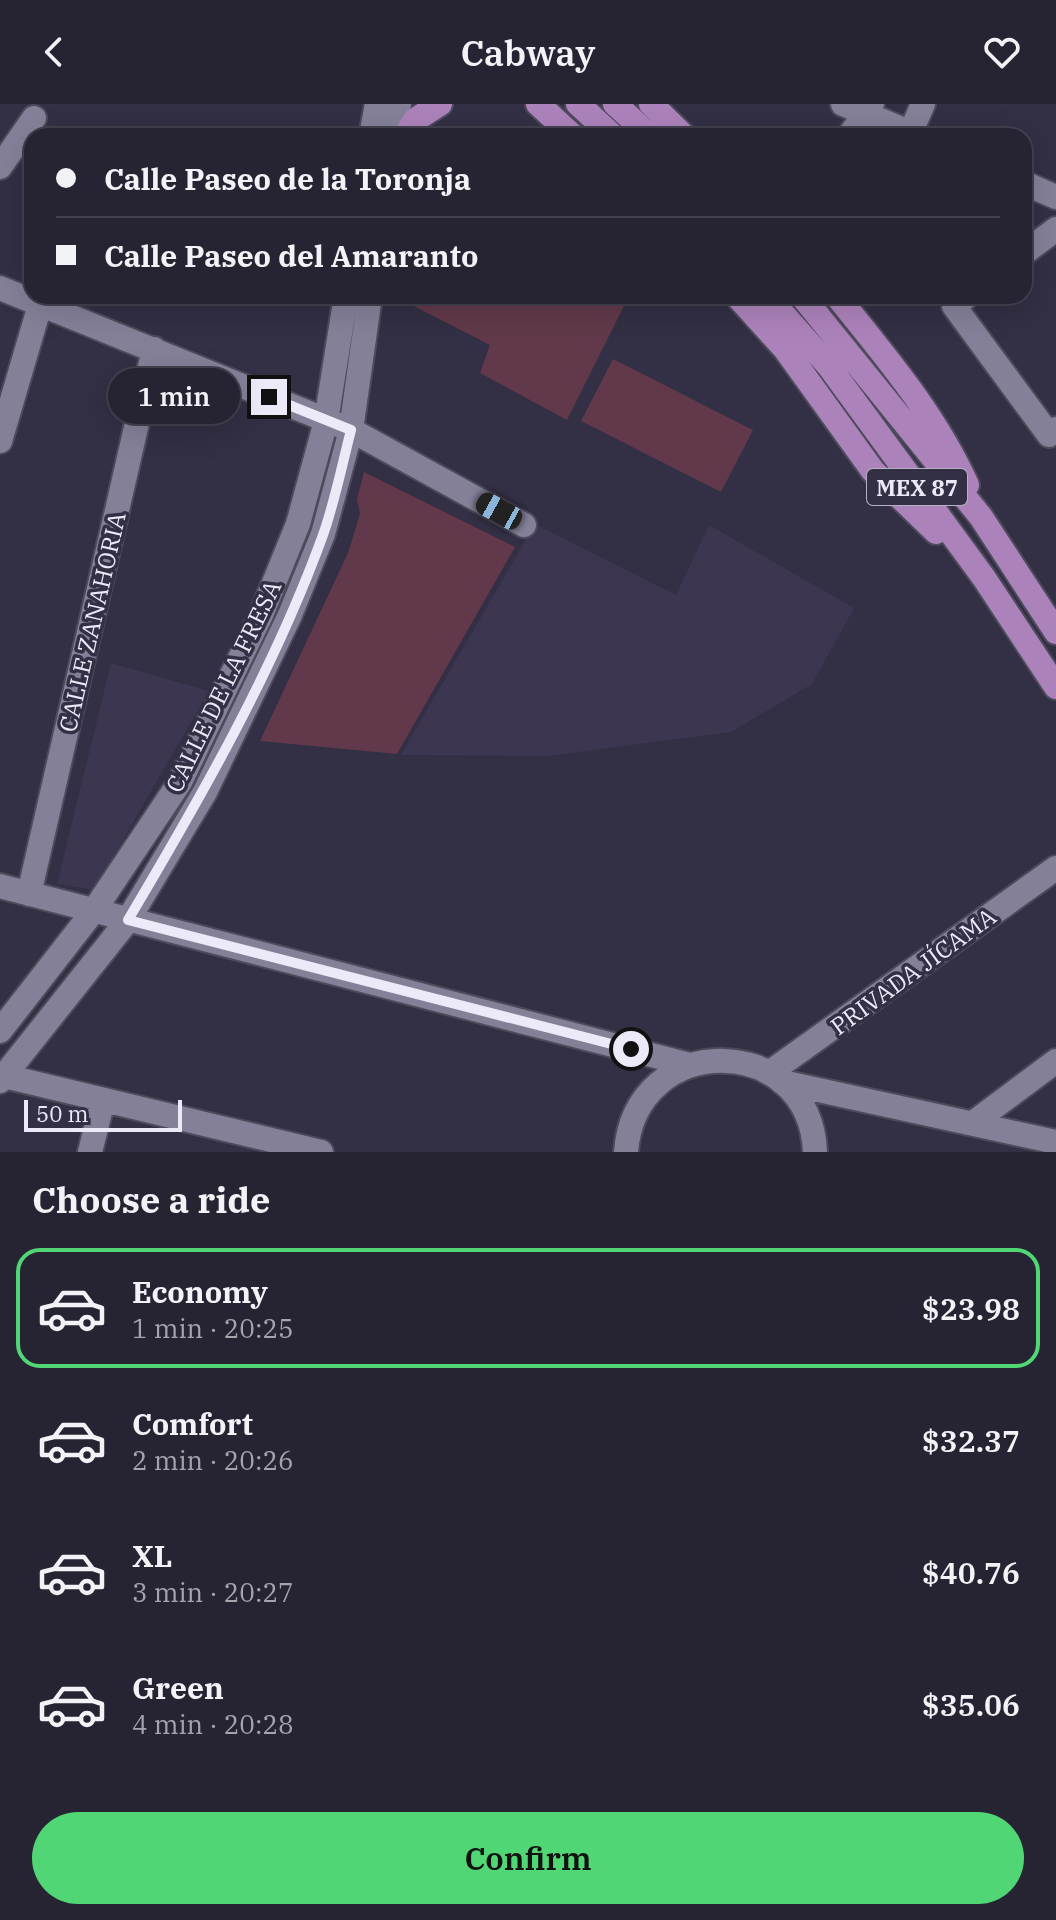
<!DOCTYPE html>
<meta charset="utf-8">
<style>
:root{--surface:#262333;--page:#2e2b3b;--text:#f1f3f6;--muted:#a4a4ac;--line:#42404e;--accent:#50d674}
body{margin:0;font-family:"IBM Plex Serif",serif;background:var(--page);color:var(--text);height:100vh;display:flex;flex-direction:column;font-size:30px;white-space:nowrap}
*{box-sizing:border-box;margin:0}
p{font-size:26px;color:var(--muted)}
.icon{flex:none;width:44px;height:44px;fill:none;stroke:currentColor;stroke-width:2;stroke-linecap:round;stroke-linejoin:round}
.map{position:relative;height:1048px;overflow:hidden}
.drawer{display:flex;flex-direction:column;background:var(--surface);flex:1}
.drawer>*{flex:none}
.banner{position:absolute;left:24px;top:24px;width:1008px;height:176px;border-radius:24px;box-shadow:0 8px 32px #0002,0 0 0 2px var(--line);display:grid;align-content:center;height:176px;padding:0 32px;background:var(--surface)}
.scale{position:absolute;left:24px;bottom:20px;width:158px;box-sizing:border-box;padding-left:8px;border:4px solid #eceaf8;border-top:0;font-size:22px;line-height:28px;white-space:nowrap;color:#eceaf8;-webkit-text-stroke:6px #332f44;paint-order:stroke}
.end{position:absolute;width:36px;height:36px;margin:-18px;border:10px solid #eceaf8;background:#111;box-shadow:0 0 0 4px #111}
.from{border-radius:50%}
.bubble{position:absolute;height:56px;border-radius:28px;background:var(--surface);box-shadow:0 8px 32px #0002,0 0 0 2px var(--line);font-size:26px;font-weight:600;line-height:56px;text-align:center}
.car{position:absolute;width:24px;height:48px;margin:-24px -12px;border-radius:10px;box-shadow:0 0 6px 2px #0007;background:linear-gradient(#222 24%,#8ab4d8 0 40%,#222 0 76%,#8ab4d8 0 86%,#222 0)}
.banner b{display:flex;align-items:center;gap:28px;height:76px;font-size:30px}
.banner b+b{border-top:2px solid var(--line)}
.banner i{width:20px;height:20px;background:var(--text)}
ul{padding:0;list-style:none}
li{display:flex;align-items:center;gap:24px;height:120px;margin:0 16px 12px;padding:0 16px;border:4px solid transparent;border-radius:24px}
li div{flex:1}
li b{display:block;font-size:30px}
li em{font-style:normal;font-weight:600}
li.current{border-color:var(--accent)}
li>.icon{width:72px;height:72px;stroke-width:1.5}
h2{padding:0 32px;font-size:36px;line-height:96px}
.button{display:flex;gap:16px;margin-top:auto;padding:16px 32px}
.button a{flex:1;height:92px;border-radius:48px;background:var(--accent);color:#111;font-size:32px;font-weight:600;line-height:92px;text-align:center}
header{display:flex;justify-content:space-between;align-items:center;height:104px;padding:0 32px;background:var(--surface);font-size:36px;font-weight:600}
.map>svg:first-child{display:block}
.built{fill:#3c3651}
.green{fill:#61394b}
.lines{fill:none;stroke-linecap:round;stroke-linejoin:round}
.minor-casing{stroke:#4d4a5b;stroke-width:28}
.major-casing{stroke:#4d4a5b;stroke-width:28}
.minor{stroke:#848098;stroke-width:24}
.major{stroke:#ac82ba;stroke-width:24}
.route{stroke:#eceaf8;stroke-width:10}
.labels{text-anchor:middle;dominant-baseline:central;stroke-width:7;stroke-linejoin:round;paint-order:stroke}
.shield{fill:#332f44;stroke:#b4b2c2;stroke-width:2}
.shield-label{font-size:22px;font-weight:bold;fill:#eceaf8}
.street-label{font-size:24px;fill:#eceaf8;stroke:#332f44}
</style>
<header><svg class="icon" aria-label="back" viewBox="0 0 24 24"><path d="M15 5l-7 7 7 7"/></svg>Cabway<svg class="icon" aria-label="heart" viewBox="0 0 24 24"><path d="M12 20l-8-8c-3-5 5-10 8-4 3-6 11-1 8 4z"/></svg></header>
<div class="map">
<svg width="1056" height="1048" viewBox="0 0 1056 1048">
<rect width="100%" height="100%" fill="#332f44"/>
<path class="built" d="M535 420 676 491 709 421 854 504 812 580 731 628 548 652 401 651Z
M111 559 209 587 94 786 57 780Z"/>
<path class="green" d="M404 192H629L567 316 480 269 490 241 402 196Z
M613 255 753 326 721 388 581 317Z
M364 368 515 443 397 650 260 637 348 449 360 410 357 395Z"/>
<g class="lines">
<defs>
<path id="minor" d="M843 0 918 32
M371 32 377 0
M394 32 399 0
M849 32 872 0
M909 32 923 0
M0 63 34 14
M1024 79 1056 93
M1024 149 1056 125
M0 184 351 326 524 421
M967 192 954 202 1049 331 1056 325
M0 337 40 201
M0 782 690 961
M29 790 154 245
M0 927 95 805 180 678 261 511 298 420 326 317 346 192
M769 969 1056 764
M0 971 321 1048
M0 977 128 816 205 688 290 511 323 430 351 326 370 192
M782 978 1056 1038
M973 1019 1056 957
M90 1048 103 996
M626 1048C635 926 810 927 815 1048"/>
<path id="major" d="M538 0 573 32
M578 0 613 32
M615 0 650 32
M651 0 684 32
M405 32 415 16 440 0
M737 192 785 245 873 367 936 428
M767 192 828 261 984 474 1056 583
M802 192 981 413 1056 528
M837 192C885 252 935 310 967 381"/>
</defs>
<use href="#minor" class="minor-casing"/>
<use href="#major" class="major-casing"/>
<use href="#minor" class="minor"/>
<use href="#major" class="major"/>
</g>
<g class="lines">
<path class="route" d="M269 293 351 326C342 361 335 397 323 431 274 566 201 693 128 816L631 945"/>
</g>
<g class="labels">
<rect class="shield" x="867" y="365" width="100" height="36" rx="6"/>
<g class="shield-label">
<text x="917" y="383">MEX 87</text>
</g>
<g class="street-label">
<text transform="translate(92 518) rotate(-77)">CALLE ZANAHORIA</text>
<text transform="translate(223 582) rotate(-64)">CALLE DE LA FRESA</text>
<text transform="translate(913 867) rotate(-36)">PRIVADA JÍCAMA</text>
</g>
</g>
</svg>
<div class="scale">50 m</div>
<i class="end from" style="left:631px;top:945px"></i>
<i class="end" style="left:269px;top:293px"></i>
<div class="bubble" style="left:108px;top:264px;width:132px">1 min</div>
<i class="car" style="left:499px;top:407px;rotate:299deg"></i>
<div class="banner">
<b><i class="from"></i>Calle Paseo de la Toronja</b>
<b><i></i>Calle Paseo del Amaranto</b>
</div>
</div>
<section class="drawer">
<h2>Choose a ride</h2>
<ul>
<li class="current"><svg class="icon" aria-label="car" viewBox="0 0 24 24"><path d="M5 17H2v-5l4-1 3-4h7l3 4 3 1v5h-3M9 17h6M6 11h13"/><circle cx="7" cy="17" r="2"/><circle cx="17" cy="17" r="2"/></svg><div><b>Economy</b><p>1 min · 20:25</p></div><em>$23.98</em></li>
<li><svg class="icon" aria-label="car" viewBox="0 0 24 24"><path d="M5 17H2v-5l4-1 3-4h7l3 4 3 1v5h-3M9 17h6M6 11h13"/><circle cx="7" cy="17" r="2"/><circle cx="17" cy="17" r="2"/></svg><div><b>Comfort</b><p>2 min · 20:26</p></div><em>$32.37</em></li>
<li><svg class="icon" aria-label="car" viewBox="0 0 24 24"><path d="M5 17H2v-5l4-1 3-4h7l3 4 3 1v5h-3M9 17h6M6 11h13"/><circle cx="7" cy="17" r="2"/><circle cx="17" cy="17" r="2"/></svg><div><b>XL</b><p>3 min · 20:27</p></div><em>$40.76</em></li>
<li><svg class="icon" aria-label="car" viewBox="0 0 24 24"><path d="M5 17H2v-5l4-1 3-4h7l3 4 3 1v5h-3M9 17h6M6 11h13"/><circle cx="7" cy="17" r="2"/><circle cx="17" cy="17" r="2"/></svg><div><b>Green</b><p>4 min · 20:28</p></div><em>$35.06</em></li>
</ul>
<div class="button"><a>Confirm</a></div>
</section>
